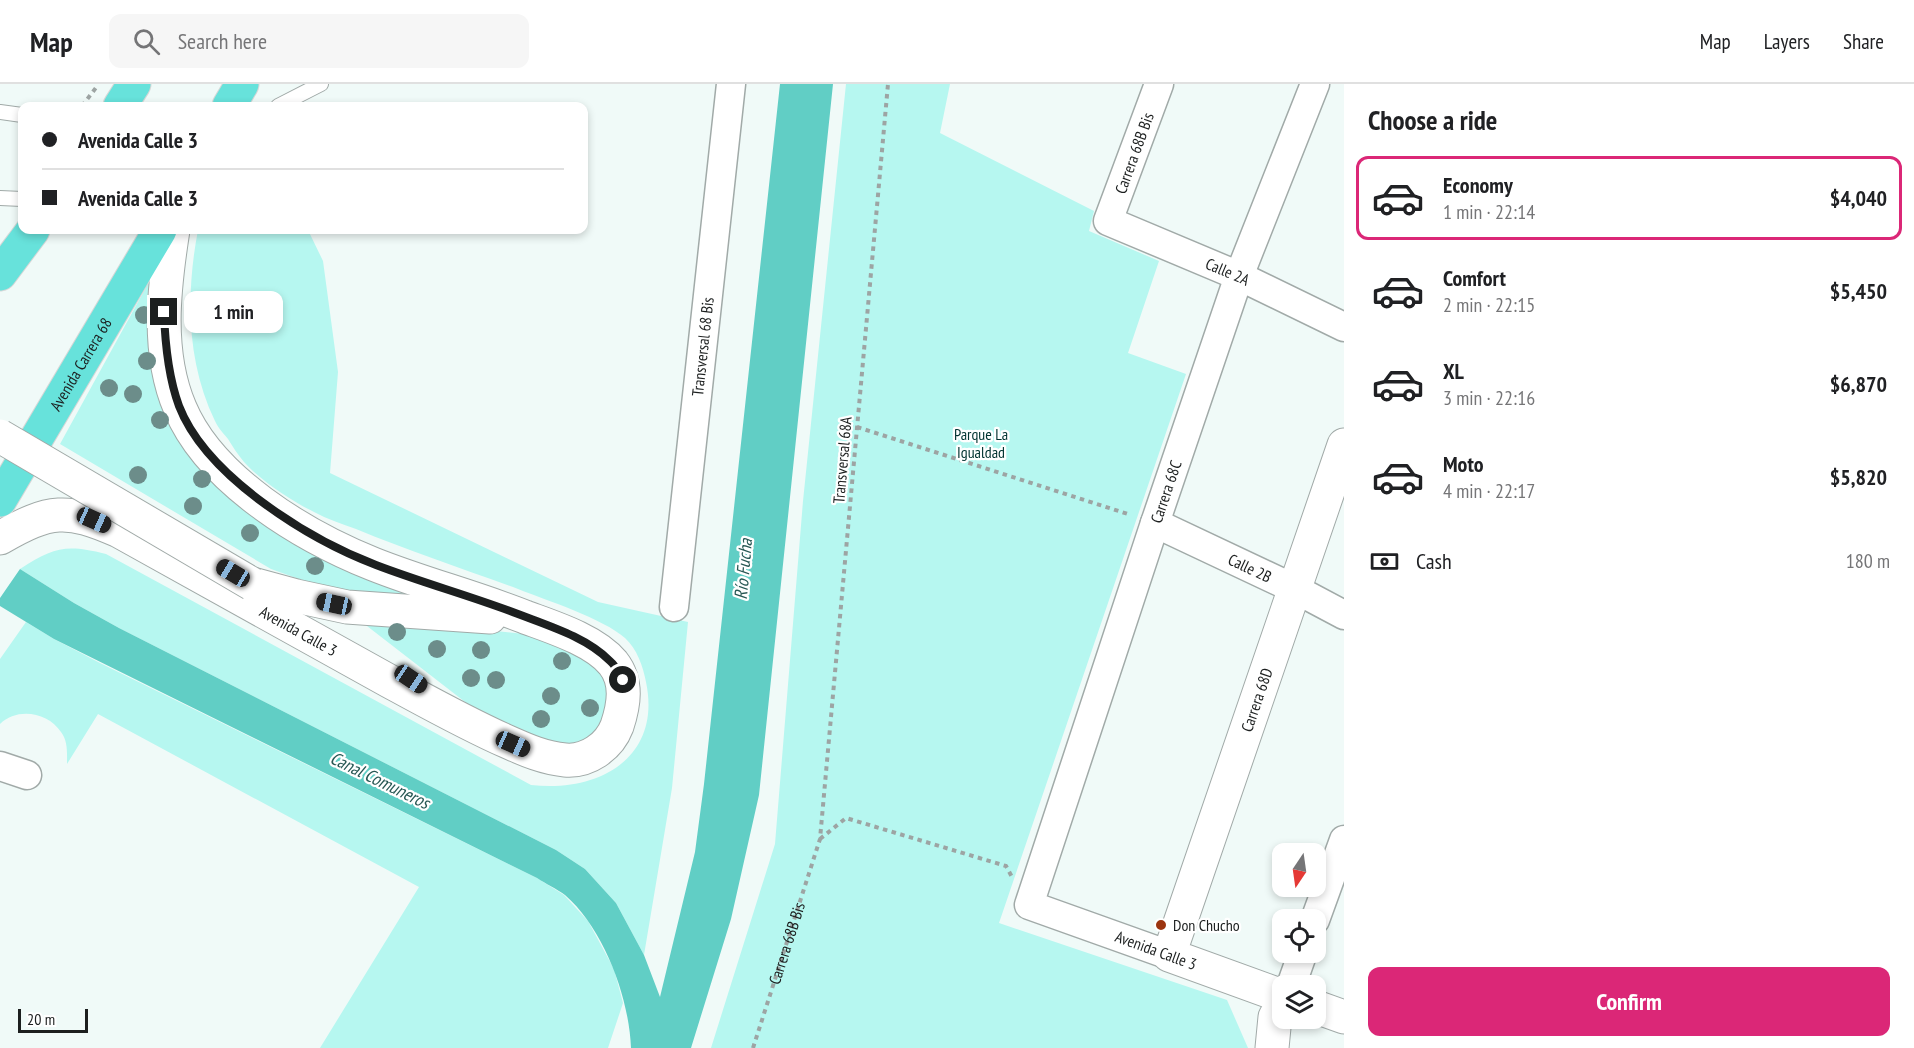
<!DOCTYPE html>
<meta charset="utf-8">
<style>
:root{--surface:#fff;--page:#f6f6f6;--text:#202124;--muted:#757577;--line:#e0e0e0;--accent:#db2777}
body{margin:0;font-family:"PT Sans Narrow",sans-serif;background:var(--page);color:var(--text);height:100vh;display:flex;flex-direction:column;font-size:22px;white-space:nowrap}
*{box-sizing:border-box;margin:0}
p{font-size:20px;color:var(--muted)}
.icon{flex:none;width:33px;height:33px;fill:none;stroke:currentColor;stroke-width:2;stroke-linecap:round;stroke-linejoin:round}
.map{position:relative;flex:1;overflow:hidden}
.panel{display:flex;flex-direction:column;background:var(--surface);width:570px}
.panel>*{flex:none}
.banner{position:absolute;left:18px;top:18px;width:570px;height:132px;border-radius:12px;box-shadow:0 3px 9px #0003;display:grid;align-content:center;height:132px;padding:0 24px;background:var(--surface)}
.needle{width:39px;rotate:193deg}
.fabs{position:absolute;left:1272px;top:759px;display:grid;gap:12px}
.fabs a{display:grid;place-items:center;width:54px;height:54px;border-radius:12px;background:var(--surface);box-shadow:0 3px 9px #0003;font-size:30px}
.scale{position:absolute;left:18px;bottom:15px;width:70px;box-sizing:border-box;padding-left:6px;border:3px solid #1c1f1f;border-top:0;font-size:16px;line-height:21px;white-space:nowrap;color:#1c1f1f;-webkit-text-stroke:4px #fff;paint-order:stroke}
.end{position:absolute;width:27px;height:27px;margin:-14px;border:8px solid #1c1f1f;background:#fff;box-shadow:0 0 0 3px #fff}
.from{border-radius:50%}
.bubble{position:absolute;height:42px;border-radius:12px;background:var(--surface);box-shadow:0 3px 9px #0003;font-size:20px;font-weight:600;line-height:42px;text-align:center}
.car{position:absolute;width:18px;height:36px;margin:-18px -9px;border-radius:8px;box-shadow:0 0 4px 2px #0007;background:linear-gradient(#222 24%,#8ab4d8 0 40%,#222 0 76%,#8ab4d8 0 86%,#222 0)}
.banner b{display:flex;align-items:center;gap:21px;height:57px;font-size:22px}
.banner b+b{border-top:2px solid var(--line)}
.banner i{width:15px;height:15px;background:var(--text)}
ul{padding:0;list-style:none}
li{display:flex;align-items:center;gap:18px;height:84px;margin:0 12px 9px;padding:0 12px;border:3px solid transparent;border-radius:12px}
li div{flex:1}
li b{display:block;font-size:22px}
li em{font-style:normal;font-weight:600}
li.active{border-color:var(--accent)}
li>.icon{width:54px;height:54px;stroke-width:1.5}
h2{padding:0 24px;font-size:27px;line-height:72px}
.pay{display:flex;align-items:center;gap:15px;height:66px;padding:0 24px;font-size:22px}
.pay p{margin-inline-start:auto}
.action{display:flex;gap:12px;margin-top:auto;padding:12px 24px}
.action a{flex:1;height:69px;border-radius:12px;background:var(--accent);color:#fff;font-size:24px;font-weight:600;line-height:69px;text-align:center}
header{display:flex;align-items:center;gap:36px;box-sizing:border-box;height:84px;padding:0 30px;background:var(--surface);border-bottom:2px solid var(--line)}
header strong{font-size:28px}
nav{display:flex;gap:33px;margin-inline-start:auto;font-size:21px}
.search{width:420px;height:54px;background:var(--page);display:flex;align-items:center;gap:15px;box-sizing:border-box;padding:0 21px;border-radius:12px;color:var(--muted);font-size:22px}
main{display:flex;flex:1;min-height:0}
.map>svg:first-child{display:block}
.green{fill:#b6f7f0}
.water{fill:#61cec5}
.lines{fill:none;stroke-linecap:round;stroke-linejoin:round}
.lane-casing{stroke:#a1aaa8;stroke-width:16}
.street-casing{stroke:#a1aaa8;stroke-width:31}
.secondary-casing{stroke:#a1aaa8;stroke-width:35}
.primary-casing{stroke:#d6d7d7;stroke-width:35}
.path{stroke:#9da4a3;stroke-width:4;stroke-dasharray:4.5 4.5;stroke-linecap:butt}
.lane{stroke:#fff;stroke-width:14}
.street{stroke:#fff;stroke-width:28}
.secondary{stroke:#fff;stroke-width:33}
.primary{stroke:#67e2db;stroke-width:33}
.secondary-bridge-casing{stroke:#a1aaa8;stroke-width:35;stroke-linecap:butt}
.secondary-bridge{stroke:#fff;stroke-width:33}
.tree{fill:#6c8d8a}
.route{stroke:#1c1f1f;stroke-width:8}
.poi-dot{fill:#9b340f;stroke:#fff;stroke-width:2}
.labels{text-anchor:middle;dominant-baseline:central;stroke-width:4.5;stroke-linejoin:round;paint-order:stroke}
.street-label{font-size:16px;fill:#1c1f1f;stroke:#fff}
.park-label{font-size:16px;fill:#003330;stroke:#fff}
.poi-label{font-size:16px;fill:#1c1f1f;stroke:#fff;text-anchor:start}
.water-label{font-size:18px;font-style:italic;fill:#285854;stroke:#fff}
</style>
<header>
<strong>Map</strong>
<div class="search"><svg class="icon" aria-label="search" viewBox="0 0 24 24"><circle cx="10" cy="10" r="6"/><path d="M15 15l6 6"/></svg>Search here</div>
<nav><a>Map</a><a>Layers</a><a>Share</a></nav>
</header>
<main>
<div class="map">
<svg width="1344" height="964" viewBox="0 0 1344 964">
<rect width="100%" height="100%" fill="#f0faf8"/>
<path class="green" d="M846 0H950L940 49 1094 127 1089 147 1159 177 1128 269 1186 290 999 839 1227 916 1248 964H711L775 760 803 417Z
M198 146H308L323 177 338 288 330 389 598 518 688 538 672 704 644 871 616 819 585 785 556 766 119 544 74 519 20 485C54 463 66 460 106 470L531 701C598 709 662 674 646 598 643 582 637 565 625 554 604 535 546 516 518 505 464 485 409 467 356 445 342 440 327 435 314 428 292 417 260 396 244 378 238 371 233 363 228 355 224 350 218 344 215 337 186 277 186 209 198 146Z
M155 187 197 371 438 517 364 510 316 501 271 485 60 360Z
M372 534 543 552 606 589 614 617 590 660 556 663 478 628 367 542 366 539Z
M26 538 54 555 100 579 537 794 564 811 588 837 614 885 623 919 608 964H320L419 803 98 630 67 680C67 669 68 657 61 648 48 628 17 623 0 640V575Z"/>
<path class="water" d="M780 0H833L759 711 731 835 691 964H631C629 913 604 845 565 811 557 805 546 800 537 794L54 555 0 522V514L20 485 74 519 119 544 556 766 585 785 616 819 644 871 660 913 695 768 704 700Z"/>
<g class="lines">
<defs>
<path id="lane" d="M278 22 321 0
M0 28 22 31
M0 114 22 115"/>
<g id="street">
<path id="s2" d="M1159 0 1108 137 1239 192 1344 243"/>
<path id="s3" d="M1155 439 1295 505 1344 531"/>
<path id="s4" d="M674 523 731 0"/>
<path d="M0 682 27 691"/>
<path d="M1315 836 1344 756"/>
<path id="s5" d="M1169 871 1029 821 1155 439 1239 192 1315 0"/>
<path d="M1291 902 1303 868"/>
</g>
<g id="secondary">
<path id="s6" d="M0 454C50 425 67 424 119 447 209 497 299 547 389 597 428 618 467 640 508 658 526 666 544 674 565 676 587 678 609 663 617 642 624 621 628 598 613 579 594 556 552 543 525 533 475 513 423 500 373 480 303 452 210 396 180 324 156 268 164 203 173 146"/>
<path d="M252 500 296 512 347 523 490 533"/>
<path id="s7" d="M1282 912 1169 871 1344 361"/>
<path d="M1316 923 1344 933"/>
<path d="M1272 964 1275 933 1282 921"/>
</g>
<g id="primary">
<path d="M120 22 134 0"/>
<path d="M229 22 242 0"/>
<path d="M0 190 33 146"/>
<path id="s8" d="M0 416 160 146"/>
</g>
</defs>
<use href="#lane" class="lane-casing"/>
<use href="#street" class="street-casing"/>
<use href="#secondary" class="secondary-casing"/>
<use href="#primary" class="primary-casing"/>
<g class="path">
<path d="M82 22 98 1"/>
<path d="M857 343 1131 431"/>
<path d="M820 755 846 734 1006 782 1012 793"/>
<path id="s1" d="M753 964 820 755 888 0"/>
</g>
<use href="#lane" class="lane"/>
<use href="#street" class="street"/>
<use href="#secondary" class="secondary"/>
<use href="#primary" class="primary"/>
<defs>
<path id="secondary-bridge" d="M0 352 252 500"/>
</defs>
<use href="#secondary-bridge" class="secondary-bridge-casing"/>
<use href="#secondary-bridge" class="secondary-bridge"/>
</g>
<g class="tree">
<circle cx="144" cy="231" r="9"/>
<circle cx="147" cy="277" r="9"/>
<circle cx="109" cy="304" r="9"/>
<circle cx="133" cy="310" r="9"/>
<circle cx="160" cy="336" r="9"/>
<circle cx="138" cy="391" r="9"/>
<circle cx="202" cy="395" r="9"/>
<circle cx="193" cy="422" r="9"/>
<circle cx="250" cy="449" r="9"/>
<circle cx="315" cy="482" r="9"/>
<circle cx="397" cy="548" r="9"/>
<circle cx="437" cy="565" r="9"/>
<circle cx="481" cy="566" r="9"/>
<circle cx="562" cy="577" r="9"/>
<circle cx="471" cy="594" r="9"/>
<circle cx="496" cy="596" r="9"/>
<circle cx="551" cy="612" r="9"/>
<circle cx="590" cy="624" r="9"/>
<circle cx="541" cy="635" r="9"/>
</g>
<g class="lines">
<path class="route" d="M164 228C165 259 168 292 179 322 206 392 308 455 376 481 423 499 471 512 518 530 549 542 586 553 610 577 616 582 619 589 623 596"/>
</g>
<circle class="poi-dot" cx="1161" cy="841" r="6"/>
<g class="labels">
<g class="street-label">
<text transform="translate(1134 69) rotate(-70)">Carrera 68B Bis</text>
<text stroke="none"><textPath href="#s2" startOffset="276">Calle 2A</textPath></text>
<text stroke="none"><textPath href="#s4" startOffset="262">Transversal 68 Bis</textPath></text>
<text stroke="none"><textPath href="#s8" startOffset="158">Avenida Carrera 68</textPath></text>
<text transform="translate(842 376) rotate(-85)">Transversal 68A</text>
<text stroke="none"><textPath href="#s5" startOffset="584">Carrera 68C</textPath></text>
<text stroke="none"><textPath href="#s3" startOffset="105">Calle 2B</textPath></text>
<text stroke="none"><textPath href="#s6" startOffset="332">Avenida Calle 3</textPath></text>
<text stroke="none"><textPath href="#s7" startOffset="390">Carrera 68D</textPath></text>
<text stroke="none"><textPath href="#s1" startOffset="110">Carrera 68B Bis</textPath></text>
<text transform="translate(1156 866) rotate(20)">Avenida Calle 3</text>
</g>
<g class="park-label">
<text x="981" y="350">Parque La<tspan x="981" dy="18">Igualdad</tspan></text>
</g>
<g class="poi-label">
<text x="1173" y="841">Don Chucho</text>
</g>
<g class="water-label">
<text transform="translate(743 485) rotate(-85)">Río Fucha</text>
<text transform="translate(380 696) rotate(26)">Canal Comuneros</text>
</g>
</g>
</svg>
<div class="fabs">
<a><svg class="needle" viewBox="-14 -14 28 28"><path d="M0-13l5 13h-10z" fill="#e53935"/><path d="M0 13l5-13h-10z" fill="#757577"/></svg></a>
<a><svg class="icon" aria-label="locate" viewBox="0 0 24 24"><circle cx="12" cy="12" r="6"/><path d="M12 2v4M12 18v4M2 12h4M18 12h4"/></svg></a>
<a><svg class="icon" aria-label="layers" viewBox="0 0 24 24"><path d="M12 4l9 5-9 5-9-5zM3 14l9 5 9-5"/></svg></a>
</div>
<div class="scale">20 m</div>
<i class="end from" style="left:623px;top:596px"></i>
<i class="end" style="left:164px;top:228px"></i>
<div class="bubble" style="left:184px;top:207px;width:99px">1 min</div>
<i class="car" style="left:94px;top:436px;rotate:114deg"></i>
<i class="car" style="left:233px;top:489px;rotate:301deg"></i>
<i class="car" style="left:334px;top:520px;rotate:282deg"></i>
<i class="car" style="left:411px;top:595px;rotate:124deg"></i>
<i class="car" style="left:513px;top:660px;rotate:114deg"></i>
<div class="banner">
<b><i class="from"></i>Avenida Calle 3</b>
<b><i></i>Avenida Calle 3</b>
</div>
</div>
<section class="panel">
<h2>Choose a ride</h2>
<ul>
<li class="active"><svg class="icon" aria-label="car" viewBox="0 0 24 24"><path d="M5 17H2v-5l4-1 3-4h7l3 4 3 1v5h-3M9 17h6M6 11h13"/><circle cx="7" cy="17" r="2"/><circle cx="17" cy="17" r="2"/></svg><div><b>Economy</b><p>1 min · 22:14</p></div><em>$4,040</em></li>
<li><svg class="icon" aria-label="car" viewBox="0 0 24 24"><path d="M5 17H2v-5l4-1 3-4h7l3 4 3 1v5h-3M9 17h6M6 11h13"/><circle cx="7" cy="17" r="2"/><circle cx="17" cy="17" r="2"/></svg><div><b>Comfort</b><p>2 min · 22:15</p></div><em>$5,450</em></li>
<li><svg class="icon" aria-label="car" viewBox="0 0 24 24"><path d="M5 17H2v-5l4-1 3-4h7l3 4 3 1v5h-3M9 17h6M6 11h13"/><circle cx="7" cy="17" r="2"/><circle cx="17" cy="17" r="2"/></svg><div><b>XL</b><p>3 min · 22:16</p></div><em>$6,870</em></li>
<li><svg class="icon" aria-label="car" viewBox="0 0 24 24"><path d="M5 17H2v-5l4-1 3-4h7l3 4 3 1v5h-3M9 17h6M6 11h13"/><circle cx="7" cy="17" r="2"/><circle cx="17" cy="17" r="2"/></svg><div><b>Moto</b><p>4 min · 22:17</p></div><em>$5,820</em></li>
</ul>
<div class="pay"><svg class="icon" aria-label="cash" viewBox="0 0 24 24"><path d="M3 7h18v10H3z"/><circle cx="12" cy="12" r="2"/></svg>Cash<p>180 m</p></div>
<div class="action"><a>Confirm</a></div>
</section>
</main>
